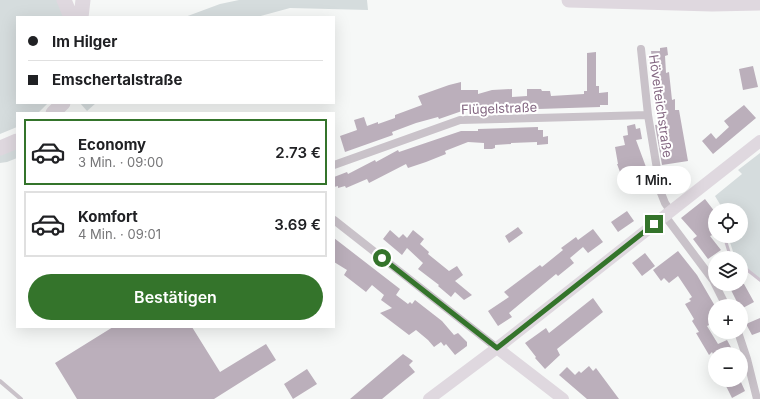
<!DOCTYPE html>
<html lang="de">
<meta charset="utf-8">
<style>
:root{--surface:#fff;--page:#f6f6f6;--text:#202124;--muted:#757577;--line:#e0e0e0;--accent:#34742b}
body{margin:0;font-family:Inter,sans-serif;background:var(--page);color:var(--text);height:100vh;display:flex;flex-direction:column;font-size:15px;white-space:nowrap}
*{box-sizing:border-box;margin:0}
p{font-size:13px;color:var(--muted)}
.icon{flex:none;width:22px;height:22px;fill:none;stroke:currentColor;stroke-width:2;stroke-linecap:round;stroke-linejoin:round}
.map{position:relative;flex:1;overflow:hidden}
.drawer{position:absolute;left:16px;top:112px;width:319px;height:216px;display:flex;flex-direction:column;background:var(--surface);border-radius:0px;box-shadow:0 4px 16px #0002}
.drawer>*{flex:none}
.top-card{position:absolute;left:16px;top:16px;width:319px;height:88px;border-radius:0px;box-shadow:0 4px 16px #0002;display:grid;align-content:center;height:88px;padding:0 12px;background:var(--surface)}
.controls{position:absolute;left:708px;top:203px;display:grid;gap:8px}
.controls a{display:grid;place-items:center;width:40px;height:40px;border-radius:50%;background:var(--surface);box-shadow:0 4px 16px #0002;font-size:20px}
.end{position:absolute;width:18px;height:18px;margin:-9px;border:5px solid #34742b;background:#fff;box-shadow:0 0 0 2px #fff}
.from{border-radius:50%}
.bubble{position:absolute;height:28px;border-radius:14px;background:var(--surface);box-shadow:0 4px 16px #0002;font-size:13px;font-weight:600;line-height:28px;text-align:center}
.top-card b{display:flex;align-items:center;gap:14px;height:38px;font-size:15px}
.top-card b+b{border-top:1px solid var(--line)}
.top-card i{width:10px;height:10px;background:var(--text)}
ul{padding:7px 0 0;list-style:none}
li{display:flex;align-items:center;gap:12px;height:66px;margin:0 8px 6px;padding:0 4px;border:2px solid var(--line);border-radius:0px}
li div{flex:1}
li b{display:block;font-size:15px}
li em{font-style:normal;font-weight:600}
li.current{border-color:var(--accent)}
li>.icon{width:36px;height:36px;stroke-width:1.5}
.primary-button{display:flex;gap:8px;margin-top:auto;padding:8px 12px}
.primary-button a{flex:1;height:46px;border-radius:24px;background:var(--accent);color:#fff;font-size:16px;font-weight:600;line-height:46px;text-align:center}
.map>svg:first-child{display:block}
.green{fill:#d5dcdd}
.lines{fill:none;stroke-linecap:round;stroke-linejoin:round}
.stream{stroke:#cfc4d0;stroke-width:3}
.building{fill:#bbafbb}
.lane{stroke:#c9c2c9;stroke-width:4}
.street{stroke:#c9c2c9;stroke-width:8}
.secondary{stroke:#dfd8df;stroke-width:12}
.highway{stroke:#dfd8df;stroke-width:15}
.route{stroke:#34742b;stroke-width:5}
.labels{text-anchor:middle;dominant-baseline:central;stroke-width:4;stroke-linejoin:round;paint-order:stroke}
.street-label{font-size:13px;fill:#856983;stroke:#fff}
</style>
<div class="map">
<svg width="760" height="399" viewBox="0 0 760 399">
<rect width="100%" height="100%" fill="#f6f8f7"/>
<path class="green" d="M0 0H59L66 17H17V103H48L38 113H17V127L0 134Z
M239 0H367L368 10 290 8 257 17H185L220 4Z
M80 103H96L87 111Z
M17 144V158L7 162 0 163V151Z
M760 153V282L741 264V258H735L728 236H741V210H722L721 206 715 196 742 174 738 170Z"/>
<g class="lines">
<path class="stream" d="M723 238 725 239 729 252 734 258
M741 265 760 280"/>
</g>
<path class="building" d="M667 47 668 55 665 56 666 73 669 72 672 100 675 99V110H679L688 161 662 165 655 125 662 124 660 108H658L656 93H659L656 67H653L651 51H660V48Z
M596 52V86H599V93L608 92V105H600V107L538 109H522V107L503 109V106L487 107V110L462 111 439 119 438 117 416 123 392 132 393 135 345 152 340 136 357 130 354 120 364 117 367 126 378 122V124L395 118V115L422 105 418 96 449 85 461 82V90H478V94L492 90 512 89V97L527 96V89H541L542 91H550L551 96 584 94V91H587V53Z
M753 66 758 87 743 90 739 69Z
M744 105 756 118 713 154 702 141 711 133 716 139 729 127 724 121Z
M635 124 636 129 640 128 642 139 636 140 646 167 643 168 650 187 630 194 623 171 620 172 617 164H618L615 147 625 145 623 136 628 135 627 126Z
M538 127V130H543V137L548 136V144L537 145V142L511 143V144L495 145V148L492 149H484V143L468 142 445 151 446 154 426 162 408 168 406 164 369 183 367 179 346 188 345 186 338 188V186L334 187V177L347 172 348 174 375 160 376 162 398 150 399 152 461 131H478V129Z
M705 199 715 212V234L710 236 721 250 708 259 693 239 697 236 681 218Z
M627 211 634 221 618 232 611 222Z
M518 227 523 233 509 243 505 236Z
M593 229 603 242 588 253 583 247 570 258 574 263 558 276 556 274 527 298 509 313 512 317 498 326 488 311 509 297 504 292 540 265 542 267 563 250 561 248 576 237 578 240Z
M390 230 399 238 403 234 407 238 413 230 424 239 420 244 429 252 428 254 449 271 457 266 463 275 455 281 472 295 464 300 455 292 451 297 438 286 439 285 418 269 423 263 407 248 402 255 383 239Z
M334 238 400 289 396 295 408 304 410 302 412 304 415 300 442 321 454 335 458 333 467 342V346L455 355 446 344 444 346 441 342 434 347 428 340 416 330 409 335 380 313 392 308 381 300 384 295 372 285 366 292 344 275 347 270 334 262Z
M678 251 697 275 715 306V322L707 326 718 344 727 340 733 351 726 354H713L712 352 709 355 696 333 699 332 692 321 694 319 685 304 691 301 689 299 692 297 678 276 669 283 664 278 661 281 653 270Z
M645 253 655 266 642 276 632 263Z
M728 284H744L754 302 741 309V306H739Z
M593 298 603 312 557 349 560 355 545 369 535 358 536 357 525 343 546 328 549 333Z
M760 318V332L752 335 746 324Z
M113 327H192L220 372 266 344 276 360 214 399H77L55 363Z
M403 354 413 361 409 365 415 372 405 380 382 399H350Z
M589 366 593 371 596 368 619 399H587L559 375 567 367 575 375 579 371 581 373Z
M307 369 317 384 293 399 284 384Z
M723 380H740L745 391 732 398Z"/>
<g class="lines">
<path class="lane" d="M0 381 21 399"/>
<path class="street" d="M641 49 648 115 661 193 665 203 671 212
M334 165 460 120 648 115
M665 216 713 280 726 306
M334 220 497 348
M738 332 747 359 757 399"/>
<path class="secondary" d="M497 348 563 399
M429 399 497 348 760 141"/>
<path class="highway" d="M64 0 71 17
M569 0 712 4 760 3
M81 17 83 0
M53 113 63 103
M0 148 17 141"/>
</g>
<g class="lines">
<path class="route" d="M382 258 497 348 654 224"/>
</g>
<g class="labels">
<g class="street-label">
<text transform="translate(661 106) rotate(82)">Hövelteichstraße</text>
<text transform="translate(499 108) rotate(-2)">Flügelstraße</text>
</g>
</g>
</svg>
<div class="controls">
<a><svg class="icon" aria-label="locate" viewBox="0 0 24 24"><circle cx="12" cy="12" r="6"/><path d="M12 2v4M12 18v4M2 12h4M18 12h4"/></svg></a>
<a><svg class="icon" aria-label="layers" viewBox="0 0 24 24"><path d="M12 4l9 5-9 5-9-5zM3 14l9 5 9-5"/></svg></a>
<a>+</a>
<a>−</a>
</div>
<i class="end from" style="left:382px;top:258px"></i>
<i class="end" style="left:654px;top:224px"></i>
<div class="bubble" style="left:617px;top:166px;width:74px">1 Min.</div>
<div class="top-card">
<b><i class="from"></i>Im Hilger</b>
<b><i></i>Emschertalstraße</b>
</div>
<section class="drawer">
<ul>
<li class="current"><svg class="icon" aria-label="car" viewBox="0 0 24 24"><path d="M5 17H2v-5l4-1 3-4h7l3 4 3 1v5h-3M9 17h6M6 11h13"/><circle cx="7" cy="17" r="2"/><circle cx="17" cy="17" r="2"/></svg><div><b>Economy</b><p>3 Min. · 09:00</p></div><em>2.73 €</em></li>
<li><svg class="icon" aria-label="car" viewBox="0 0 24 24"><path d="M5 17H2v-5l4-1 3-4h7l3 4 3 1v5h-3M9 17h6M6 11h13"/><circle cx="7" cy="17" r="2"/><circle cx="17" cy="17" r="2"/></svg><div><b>Komfort</b><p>4 Min. · 09:01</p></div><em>3.69 €</em></li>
</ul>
<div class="primary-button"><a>Bestätigen</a></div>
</section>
</div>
